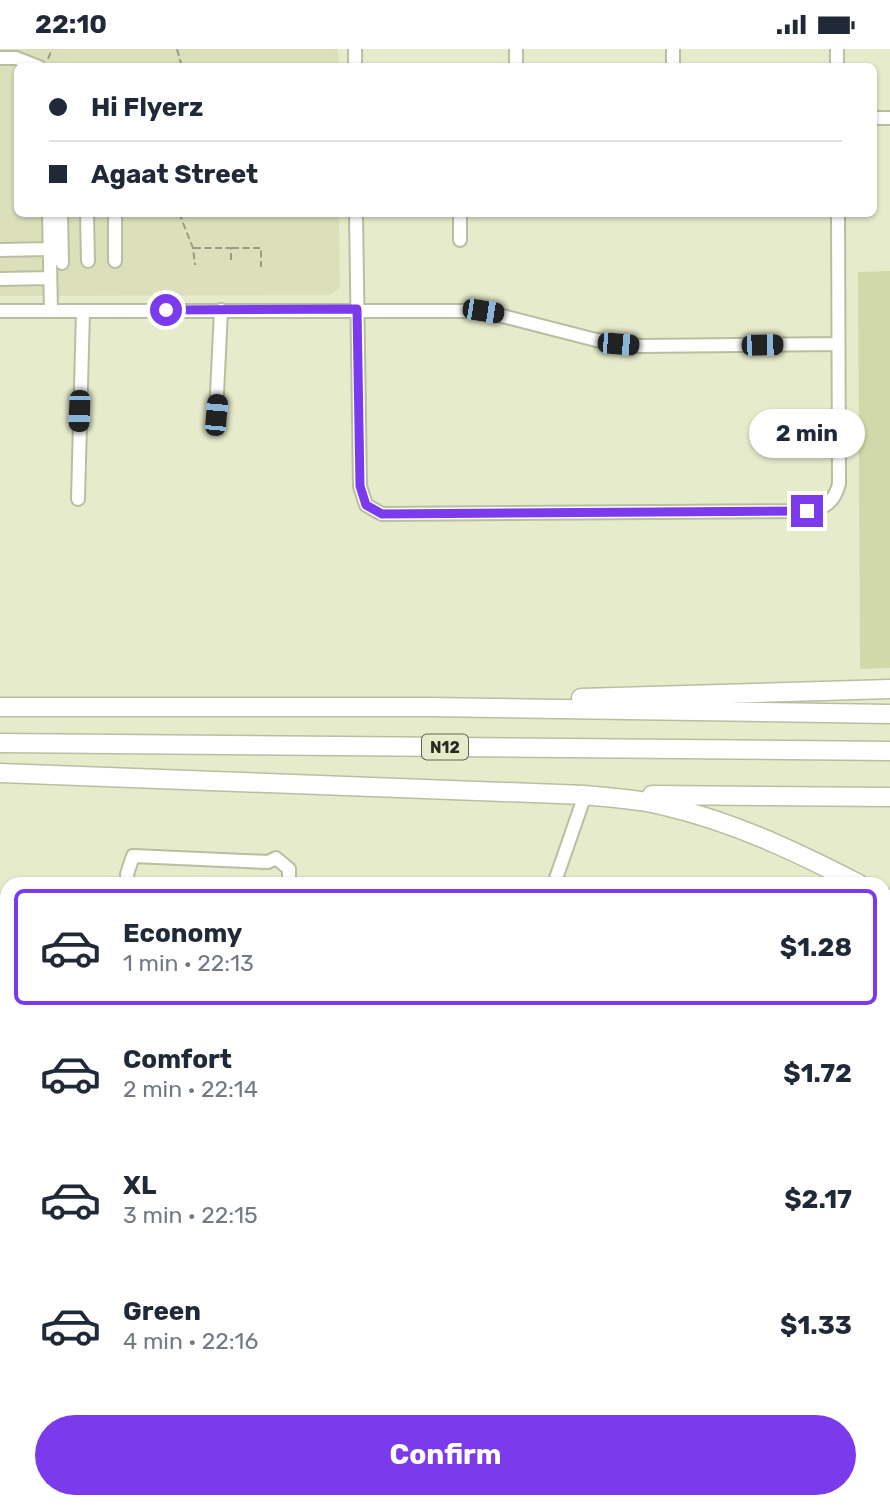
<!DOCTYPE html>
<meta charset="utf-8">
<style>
:root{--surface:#fff;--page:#f6f6f7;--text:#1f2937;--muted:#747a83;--line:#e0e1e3;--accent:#7c3aed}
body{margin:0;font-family:Rubik,sans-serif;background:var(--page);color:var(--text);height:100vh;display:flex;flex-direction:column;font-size:26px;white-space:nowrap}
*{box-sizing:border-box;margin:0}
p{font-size:23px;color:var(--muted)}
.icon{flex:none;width:38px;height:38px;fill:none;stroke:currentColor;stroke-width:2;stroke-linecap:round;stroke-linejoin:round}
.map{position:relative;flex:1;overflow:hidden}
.sheet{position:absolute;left:0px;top:828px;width:891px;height:632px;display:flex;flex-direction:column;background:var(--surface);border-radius:21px 21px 0 0;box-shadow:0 2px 5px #0004}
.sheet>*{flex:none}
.hud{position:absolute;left:14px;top:14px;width:863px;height:154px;border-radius:10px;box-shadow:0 2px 5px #0004;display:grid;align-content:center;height:154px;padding:0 35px;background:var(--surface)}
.end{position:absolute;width:32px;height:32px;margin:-16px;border:9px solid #7c3aed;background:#fff;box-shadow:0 0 0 4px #fff}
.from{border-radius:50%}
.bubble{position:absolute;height:49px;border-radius:24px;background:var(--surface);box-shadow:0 2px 5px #0004;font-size:23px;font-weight:700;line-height:49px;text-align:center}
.car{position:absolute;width:21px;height:42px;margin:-21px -10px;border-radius:9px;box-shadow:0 0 5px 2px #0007;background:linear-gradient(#222 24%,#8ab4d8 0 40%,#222 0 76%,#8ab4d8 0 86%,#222 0)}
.hud b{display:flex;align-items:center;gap:24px;height:66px;font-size:26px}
.hud b+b{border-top:2px solid var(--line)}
.hud i{width:18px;height:18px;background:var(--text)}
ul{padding:12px 0 0;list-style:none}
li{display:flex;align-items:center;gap:21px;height:116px;margin:0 14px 10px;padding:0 21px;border:4px solid transparent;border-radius:10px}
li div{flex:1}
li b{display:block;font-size:26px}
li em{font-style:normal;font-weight:700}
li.current{border-color:var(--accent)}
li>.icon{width:63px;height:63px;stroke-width:1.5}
.action{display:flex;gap:14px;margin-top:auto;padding:14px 35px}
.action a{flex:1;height:80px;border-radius:42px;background:var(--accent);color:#fff;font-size:28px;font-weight:700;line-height:80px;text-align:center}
.status{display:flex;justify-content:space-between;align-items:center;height:49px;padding:0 35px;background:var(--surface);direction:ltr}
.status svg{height:19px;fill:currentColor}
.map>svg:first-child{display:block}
.built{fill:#dbe0bb}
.green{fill:#d1d8a9}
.water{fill:#8cc0e3}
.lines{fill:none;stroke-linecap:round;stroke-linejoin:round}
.stream{stroke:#8cc0e3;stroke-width:3.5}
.minor-casing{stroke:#babea0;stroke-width:16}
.major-casing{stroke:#babea0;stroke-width:19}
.highway-casing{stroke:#babea0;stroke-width:21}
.path{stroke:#989b85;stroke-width:2;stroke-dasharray:7 3.5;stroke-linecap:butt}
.minor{stroke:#fff;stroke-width:12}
.major{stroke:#fff;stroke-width:16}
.highway{stroke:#fff;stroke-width:18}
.route{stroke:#7c3aed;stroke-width:9}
.labels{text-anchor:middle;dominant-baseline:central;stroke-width:5;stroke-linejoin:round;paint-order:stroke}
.shield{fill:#e6ebcc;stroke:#626453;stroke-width:2}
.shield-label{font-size:16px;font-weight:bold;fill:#292a1f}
</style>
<div class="status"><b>22:10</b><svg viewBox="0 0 49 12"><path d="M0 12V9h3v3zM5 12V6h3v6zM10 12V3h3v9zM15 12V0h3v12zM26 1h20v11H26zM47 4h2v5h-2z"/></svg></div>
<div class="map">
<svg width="890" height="1458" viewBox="0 0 890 1458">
<rect width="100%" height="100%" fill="#e6ebcc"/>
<path class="built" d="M0 0H338L339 17 18 18V164L339 165 340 239 329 246 0 247Z
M150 1452H782L797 1458H146Z"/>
<path class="green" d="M890 222V619L860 620 858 223Z"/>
<path class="water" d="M884 1157 890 1159V1420L884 1418Z"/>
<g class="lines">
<path class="stream" d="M0 1162 7 1164
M636 1458 637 1452"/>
<defs>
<path id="minor" d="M355 0V18
M837 0V18
M0 9H16L39 18
M516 18V0
M673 18V0
M873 69H890
M49 164 51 262
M61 164 62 214
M87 164 88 212
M115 164V212
M356 164 360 437 366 456 382 465 807 462C826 459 834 453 839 435L838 164
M460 164V191
M0 201 49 200
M0 230 49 229
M0 262H483L596 291 639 297 837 295
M216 366 221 261
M78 450 83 262
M128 835 127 825 133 807 268 813 276 809 289 820V835
M554 835 585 746
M884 891H890
M0 1012H7
M661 1452V1458
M159 1458 163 1452"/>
<path id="major" d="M812 1452 828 1458
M834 1452 849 1458
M694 1456 695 1452
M73 1458 82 1452"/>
<path id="highway" d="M581 649 890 640
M0 658H430L890 665
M0 694 890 702
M0 724 585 746C612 749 640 750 665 757 734 773 797 803 859 835
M652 746 890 748
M884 848 890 851"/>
</defs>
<use href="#minor" class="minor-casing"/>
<use href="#major" class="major-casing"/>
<use href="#highway" class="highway-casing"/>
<path class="path" d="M177 0 182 18
M48 10 52 0
M179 164 193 199 195 216
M194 199H231V212
M232 199H261V218"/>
<use href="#minor" class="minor"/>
<use href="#major" class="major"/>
<use href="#highway" class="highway"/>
</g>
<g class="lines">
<path class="route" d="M166 261 357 260 360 437 366 456 382 465 807 462"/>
</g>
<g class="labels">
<rect class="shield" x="422" y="685.5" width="46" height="25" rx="5"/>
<g class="shield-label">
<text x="445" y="698">N12</text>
</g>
</g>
</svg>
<i class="end from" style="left:166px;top:261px"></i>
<i class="end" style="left:807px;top:462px"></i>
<div class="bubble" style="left:749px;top:360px;width:116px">2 min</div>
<i class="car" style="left:483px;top:262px;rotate:99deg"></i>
<i class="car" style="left:618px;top:295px;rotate:95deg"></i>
<i class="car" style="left:762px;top:296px;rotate:89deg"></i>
<i class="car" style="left:79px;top:362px;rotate:182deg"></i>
<i class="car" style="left:216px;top:366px;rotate:5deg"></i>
<div class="hud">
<b><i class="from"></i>Hi Flyerz</b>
<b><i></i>Agaat Street</b>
</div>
<section class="sheet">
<ul>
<li class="current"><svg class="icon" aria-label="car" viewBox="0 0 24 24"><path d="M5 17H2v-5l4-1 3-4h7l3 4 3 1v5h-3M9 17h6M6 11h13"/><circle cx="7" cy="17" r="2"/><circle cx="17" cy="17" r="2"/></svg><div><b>Economy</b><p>1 min · 22:13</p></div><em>$1.28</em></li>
<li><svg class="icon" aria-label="car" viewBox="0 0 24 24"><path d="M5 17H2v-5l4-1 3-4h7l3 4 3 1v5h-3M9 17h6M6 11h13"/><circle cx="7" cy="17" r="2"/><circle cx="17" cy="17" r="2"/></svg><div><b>Comfort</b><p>2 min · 22:14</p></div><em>$1.72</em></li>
<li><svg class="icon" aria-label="car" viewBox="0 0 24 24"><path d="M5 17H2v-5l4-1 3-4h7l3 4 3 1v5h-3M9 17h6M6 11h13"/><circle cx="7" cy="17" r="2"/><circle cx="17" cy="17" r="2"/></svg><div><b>XL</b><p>3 min · 22:15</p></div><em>$2.17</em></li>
<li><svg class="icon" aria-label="car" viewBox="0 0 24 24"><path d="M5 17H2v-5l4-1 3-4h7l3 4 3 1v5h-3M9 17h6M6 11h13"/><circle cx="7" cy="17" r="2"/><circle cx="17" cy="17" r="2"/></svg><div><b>Green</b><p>4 min · 22:16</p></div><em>$1.33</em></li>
</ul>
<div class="action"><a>Confirm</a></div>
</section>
</div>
